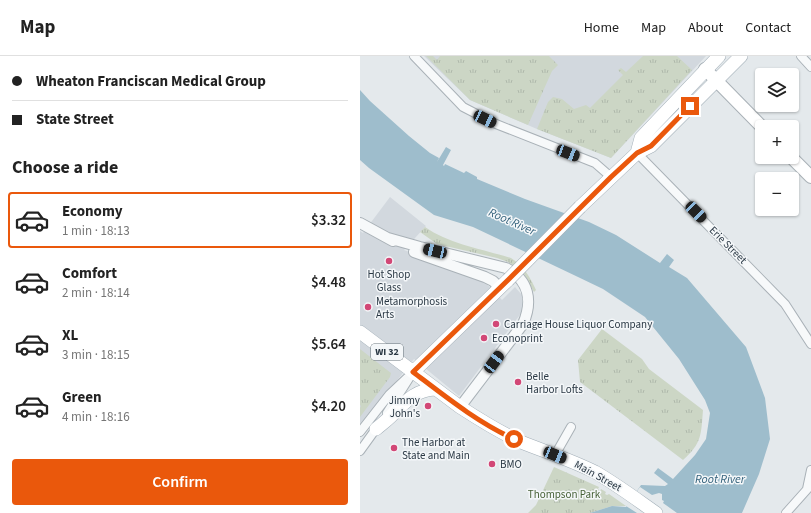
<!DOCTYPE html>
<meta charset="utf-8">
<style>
:root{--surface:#fff;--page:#f2f2f2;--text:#222;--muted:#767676;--line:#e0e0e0;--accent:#ea580c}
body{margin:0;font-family:"Source Sans 3",sans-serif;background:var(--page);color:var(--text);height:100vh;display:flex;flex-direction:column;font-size:15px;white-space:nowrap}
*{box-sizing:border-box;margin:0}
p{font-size:13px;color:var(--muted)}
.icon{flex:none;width:22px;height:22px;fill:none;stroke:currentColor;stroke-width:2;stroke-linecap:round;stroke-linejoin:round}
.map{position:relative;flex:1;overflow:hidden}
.panel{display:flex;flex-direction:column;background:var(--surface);width:360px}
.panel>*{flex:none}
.banner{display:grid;align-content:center;height:88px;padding:0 12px;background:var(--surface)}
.tools{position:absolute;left:395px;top:12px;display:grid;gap:8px}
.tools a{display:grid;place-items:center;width:44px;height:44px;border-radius:4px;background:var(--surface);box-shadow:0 1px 3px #0004;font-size:20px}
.end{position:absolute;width:18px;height:18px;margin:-9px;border:5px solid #ea580c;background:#fff;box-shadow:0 0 0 2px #fff}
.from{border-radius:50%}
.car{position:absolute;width:12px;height:24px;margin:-12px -6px;border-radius:5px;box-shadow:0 0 3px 1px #0007;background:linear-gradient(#222 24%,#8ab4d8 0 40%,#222 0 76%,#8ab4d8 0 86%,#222 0)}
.banner b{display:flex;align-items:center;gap:14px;height:38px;font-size:15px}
.banner b+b{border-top:1px solid var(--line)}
.banner i{width:10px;height:10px;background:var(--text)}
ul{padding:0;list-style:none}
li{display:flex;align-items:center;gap:12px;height:56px;margin:0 8px 6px;padding:0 4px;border:2px solid transparent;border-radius:4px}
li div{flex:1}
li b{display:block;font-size:15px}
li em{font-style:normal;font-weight:600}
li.on{border-color:var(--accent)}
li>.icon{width:36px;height:36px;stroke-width:1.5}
h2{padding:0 12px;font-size:18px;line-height:48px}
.primary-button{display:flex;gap:8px;margin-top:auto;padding:8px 12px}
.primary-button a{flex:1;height:46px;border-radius:4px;background:var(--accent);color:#fff;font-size:16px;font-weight:600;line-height:46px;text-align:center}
header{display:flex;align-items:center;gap:24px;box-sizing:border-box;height:56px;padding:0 20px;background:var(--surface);border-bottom:1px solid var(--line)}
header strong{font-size:19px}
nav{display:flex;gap:22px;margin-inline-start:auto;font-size:14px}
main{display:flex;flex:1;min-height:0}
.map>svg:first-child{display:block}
.built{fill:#d2d8de}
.grass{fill:url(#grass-tufts)}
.water{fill:#9ebdcc}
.pier{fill:#e4e9ec}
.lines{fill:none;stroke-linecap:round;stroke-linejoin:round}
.minor-casing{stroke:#a9b1b7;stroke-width:10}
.tertiary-casing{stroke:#a9b1b7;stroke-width:12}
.secondary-casing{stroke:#a9b1b7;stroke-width:14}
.primary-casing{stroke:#a3afb8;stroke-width:14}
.minor{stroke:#f7f9fa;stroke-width:8}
.tertiary{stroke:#f7f9fa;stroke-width:10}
.secondary{stroke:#fff;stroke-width:12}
.primary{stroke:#fff;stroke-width:13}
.primary-bridge-casing{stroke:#a3afb8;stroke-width:14;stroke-linecap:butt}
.primary-bridge{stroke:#fff;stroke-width:13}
.route{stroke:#ea580c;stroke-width:5}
.poi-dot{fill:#d24776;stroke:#f4f7f9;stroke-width:1.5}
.labels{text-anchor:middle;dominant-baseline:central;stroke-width:3;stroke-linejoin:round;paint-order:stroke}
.shield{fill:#f4f7f9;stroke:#67727b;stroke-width:1}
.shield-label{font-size:10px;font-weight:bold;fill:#2b3945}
.street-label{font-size:11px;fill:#2b3945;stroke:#f4f7f9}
.poi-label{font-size:11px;fill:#2b3945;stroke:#f4f7f9;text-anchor:start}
.park-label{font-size:11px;fill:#476137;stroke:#f4f7f9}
.water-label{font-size:12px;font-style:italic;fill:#33617b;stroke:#f4f7f9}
</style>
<header>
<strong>Map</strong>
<nav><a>Home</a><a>Map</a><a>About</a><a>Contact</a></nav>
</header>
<main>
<section class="panel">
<div class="banner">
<b><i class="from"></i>Wheaton Franciscan Medical Group</b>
<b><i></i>State Street</b>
</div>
<h2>Choose a ride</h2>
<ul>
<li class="on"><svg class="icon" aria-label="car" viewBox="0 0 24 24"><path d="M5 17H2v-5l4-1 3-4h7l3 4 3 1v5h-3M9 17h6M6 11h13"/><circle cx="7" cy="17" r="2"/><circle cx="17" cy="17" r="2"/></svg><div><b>Economy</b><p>1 min · 18:13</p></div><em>$3.32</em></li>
<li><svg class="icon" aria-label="car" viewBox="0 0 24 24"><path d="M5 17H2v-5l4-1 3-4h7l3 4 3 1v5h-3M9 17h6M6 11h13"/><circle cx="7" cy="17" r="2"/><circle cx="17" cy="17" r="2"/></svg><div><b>Comfort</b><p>2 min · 18:14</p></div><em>$4.48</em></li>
<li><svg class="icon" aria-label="car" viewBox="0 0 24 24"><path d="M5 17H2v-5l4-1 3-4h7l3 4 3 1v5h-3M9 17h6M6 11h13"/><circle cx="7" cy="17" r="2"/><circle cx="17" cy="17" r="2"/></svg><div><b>XL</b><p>3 min · 18:15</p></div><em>$5.64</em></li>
<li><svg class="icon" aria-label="car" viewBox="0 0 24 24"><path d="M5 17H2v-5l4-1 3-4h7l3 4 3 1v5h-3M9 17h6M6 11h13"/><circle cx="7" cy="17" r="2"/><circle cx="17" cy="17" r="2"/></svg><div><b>Green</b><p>4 min · 18:16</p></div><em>$4.20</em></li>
</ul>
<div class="primary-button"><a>Confirm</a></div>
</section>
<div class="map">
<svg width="451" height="457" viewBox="0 0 451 457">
<defs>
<pattern id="grass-tufts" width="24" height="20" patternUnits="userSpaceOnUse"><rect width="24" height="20" fill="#ccd6c5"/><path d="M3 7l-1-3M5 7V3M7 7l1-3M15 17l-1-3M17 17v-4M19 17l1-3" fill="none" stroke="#afb8ab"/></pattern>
</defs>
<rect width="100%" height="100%" fill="#e4e9ec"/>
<path class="built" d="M64 0H346L251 102 177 73 110 44Z
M30 141 66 170 44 194 123 224 142 244 155 231 162 239V256L99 340 54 303 0 371V175L3 177Z"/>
<path class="grass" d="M66 0H73L77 4 80 0H189L198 9 192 15 168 69 110 44Z
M283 0H317L332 14 251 102 177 73 188 46 193 41 202 43 214 53 226 49 230 52 263 19 258 14 261 12 266 16Z
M65 171C89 188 122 193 151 202 164 210 170 221 176 234L174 236 163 216 148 206 137 202 77 188 60 176Z
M242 273 282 303 289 313 343 354C341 379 342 387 323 404L220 326 218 304Z
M0 293 31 317 30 321 0 361V352L1 350 0 349Z
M194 411 239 431 238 433 240 435 241 433 246 436 245 438 247 439 249 438 266 450H252L230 457H168L176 449Z"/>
<path class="water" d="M0 34 10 45 49 80 70 97 79 102 77 106 86 91 91 94 83 109 84 110 85 108 104 117 106 115 117 121V123L165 143 229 166 256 179 300 207 307 198 314 204 309 211 327 222 386 291 405 342 410 383 399 418 382 457H230L252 450 266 451 281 429 305 430 308 428 294 417 298 412 313 423 335 399 346 383 350 357 345 344 319 303 285 261 243 233 218 221 113 171 74 159 9 112 0 104Z"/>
<path class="pier" d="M280 431 292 439 299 437 302 438V444L304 445 303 447 317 457H277L266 450Z"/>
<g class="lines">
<defs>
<path id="minor" d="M54 0 103 51 136 68 235 107 251 121
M441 0 451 11
M277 97 425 248 451 288
M27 357 53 316
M0 376 29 339 47 322
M0 395 18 370
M195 399 211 371
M447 433 451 414
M426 457 451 429"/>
<path id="tertiary" d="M0 167 33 185
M28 182 60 191 146 212C169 224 173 245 163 268L100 351
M54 196 125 221 133 225 140 232"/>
<path id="secondary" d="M345 13 402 71
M431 101 451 121"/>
<path id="primary" d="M277 97 281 82 359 0
M220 151 277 97 291 90 381 0
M0 276 100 351C120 364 139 376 161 386 186 396 211 404 235 416 256 428 276 443 296 457
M53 316 148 224
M16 373C23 367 30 362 35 356 48 343 57 334 75 333"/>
</defs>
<use href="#minor" class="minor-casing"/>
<use href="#tertiary" class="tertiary-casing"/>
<use href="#secondary" class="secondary-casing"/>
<use href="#primary" class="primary-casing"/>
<use href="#minor" class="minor"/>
<use href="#tertiary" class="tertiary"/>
<use href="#secondary" class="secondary"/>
<use href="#primary" class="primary"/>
<defs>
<path id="primary-bridge" d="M148 224 220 151"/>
</defs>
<use href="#primary-bridge" class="primary-bridge-casing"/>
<use href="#primary-bridge" class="primary-bridge"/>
</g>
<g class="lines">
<path class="route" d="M154 383C117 366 86 341 53 316L148 224 251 121 277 97 291 90 330 50"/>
</g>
<g class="poi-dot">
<circle cx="29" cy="205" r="4"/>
<circle cx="8" cy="251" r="4"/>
<circle cx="136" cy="268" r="4"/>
<circle cx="124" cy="282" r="4"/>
<circle cx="158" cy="326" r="4"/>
<circle cx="68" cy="350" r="4"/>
<circle cx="34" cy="392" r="4"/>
<circle cx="132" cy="408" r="4"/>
</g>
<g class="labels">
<rect class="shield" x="11" y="288" width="32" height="16" rx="3"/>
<g class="shield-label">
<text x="27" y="296">WI 32</text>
</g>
<g class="street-label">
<text transform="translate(368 189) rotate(45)">Erie Street</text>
<text transform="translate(238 420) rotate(29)">Main Street</text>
</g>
<g class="poi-label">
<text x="29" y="218" text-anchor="middle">Hot Shop<tspan x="29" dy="13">Glass</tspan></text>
<text x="16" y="245">Metamorphosis<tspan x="16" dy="13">Arts</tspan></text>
<text x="144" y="268">Carriage House Liquor Company</text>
<text x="132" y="282">Econoprint</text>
<text x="166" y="320">Belle<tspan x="166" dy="13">Harbor Lofts</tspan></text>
<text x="60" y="344" text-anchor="end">Jimmy<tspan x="60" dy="13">John's</tspan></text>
<text x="42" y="386">The Harbor at<tspan x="42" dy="13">State and Main</tspan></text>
<text x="140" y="408">BMO</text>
</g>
<g class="park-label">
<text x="204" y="438">Thompson Park</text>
</g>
<g class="water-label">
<text transform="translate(152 166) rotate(24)">Root River</text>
<text x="360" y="423">Root River</text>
</g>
</g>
</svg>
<div class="tools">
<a><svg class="icon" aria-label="layers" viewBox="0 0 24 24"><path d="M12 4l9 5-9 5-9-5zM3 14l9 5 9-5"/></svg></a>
<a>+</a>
<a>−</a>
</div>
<i class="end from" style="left:154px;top:383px"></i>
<i class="end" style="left:330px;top:50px"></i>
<i class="car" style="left:125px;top:63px;rotate:115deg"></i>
<i class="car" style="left:208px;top:97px;rotate:111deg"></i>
<i class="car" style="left:336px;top:156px;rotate:135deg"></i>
<i class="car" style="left:75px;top:195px;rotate:283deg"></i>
<i class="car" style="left:134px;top:306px;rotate:37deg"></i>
<i class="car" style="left:195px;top:399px;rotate:112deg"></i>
</div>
</main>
